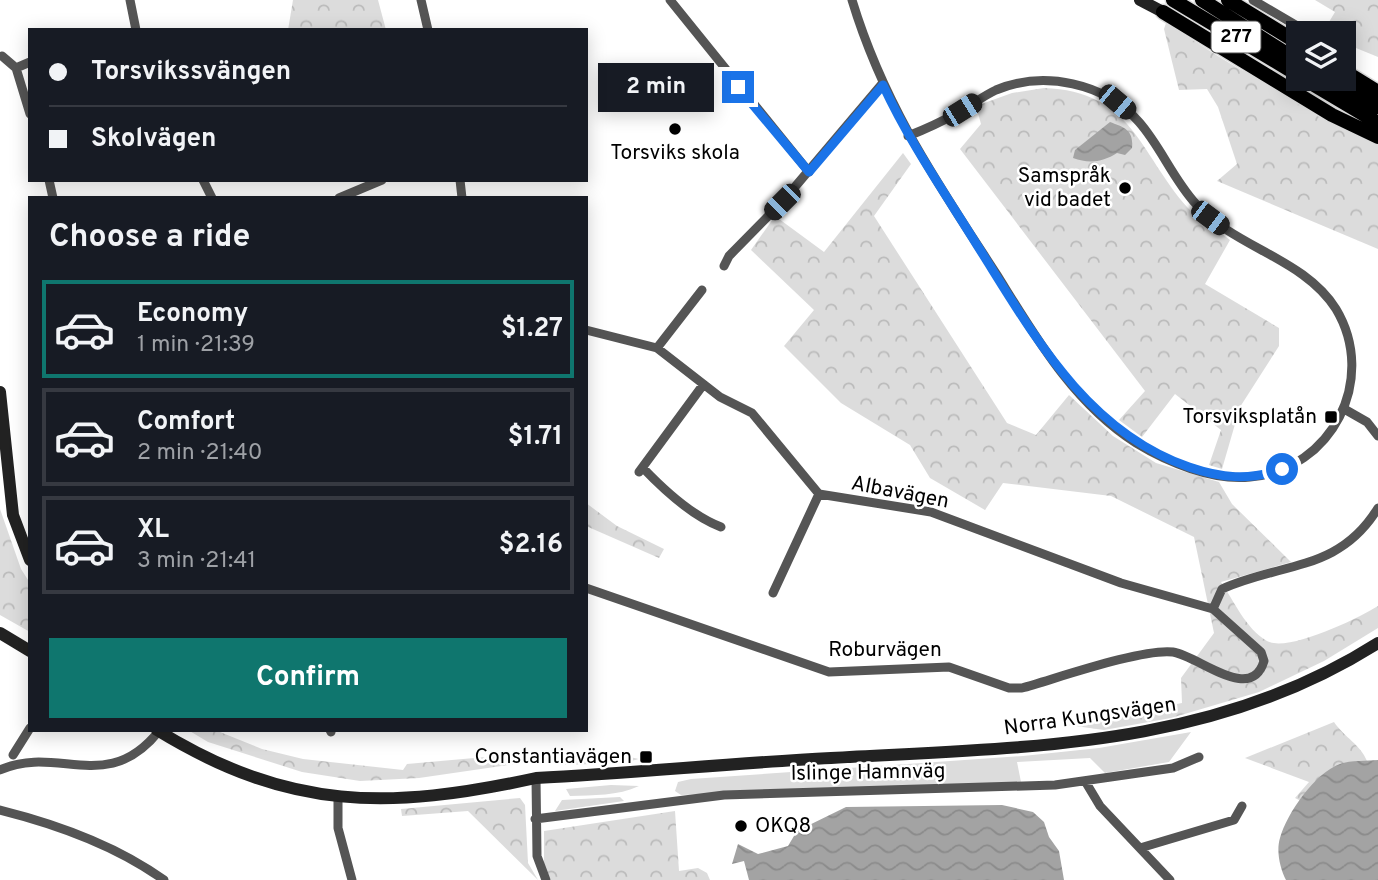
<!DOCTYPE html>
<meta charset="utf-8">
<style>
:root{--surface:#171b24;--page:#242831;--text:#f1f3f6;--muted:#9ea1a6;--line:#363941;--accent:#0f766e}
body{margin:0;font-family:Overpass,sans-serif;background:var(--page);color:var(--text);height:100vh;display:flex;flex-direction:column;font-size:26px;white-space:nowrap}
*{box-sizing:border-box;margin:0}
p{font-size:23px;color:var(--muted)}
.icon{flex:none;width:38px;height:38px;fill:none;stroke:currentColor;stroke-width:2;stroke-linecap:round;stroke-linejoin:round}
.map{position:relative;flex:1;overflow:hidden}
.sheet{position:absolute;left:28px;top:196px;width:560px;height:536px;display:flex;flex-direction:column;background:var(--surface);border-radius:0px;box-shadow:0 4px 18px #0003}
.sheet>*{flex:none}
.hud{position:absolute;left:28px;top:28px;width:560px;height:154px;border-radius:0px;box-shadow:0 4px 18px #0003;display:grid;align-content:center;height:154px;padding:0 21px;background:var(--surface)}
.tools{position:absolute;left:1286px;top:21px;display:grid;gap:14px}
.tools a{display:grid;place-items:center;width:70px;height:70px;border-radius:0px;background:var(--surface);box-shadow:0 4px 18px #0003;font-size:35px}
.end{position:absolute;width:32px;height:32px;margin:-16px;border:9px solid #1a73e8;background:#fff;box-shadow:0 0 0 4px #fff}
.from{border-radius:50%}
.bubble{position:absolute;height:49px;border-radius:0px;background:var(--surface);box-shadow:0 4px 18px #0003;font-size:23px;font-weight:700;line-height:49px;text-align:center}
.car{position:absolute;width:21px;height:42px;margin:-21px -10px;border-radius:9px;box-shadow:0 0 5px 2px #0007;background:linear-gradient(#222 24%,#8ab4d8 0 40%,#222 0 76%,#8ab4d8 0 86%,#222 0)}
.hud b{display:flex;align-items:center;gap:24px;height:66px;font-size:26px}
.hud b+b{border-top:2px solid var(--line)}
.hud i{width:18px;height:18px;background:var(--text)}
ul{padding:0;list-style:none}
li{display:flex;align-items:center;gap:21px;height:98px;margin:0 14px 10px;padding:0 7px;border:4px solid var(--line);border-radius:0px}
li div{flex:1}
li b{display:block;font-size:26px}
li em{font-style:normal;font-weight:700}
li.on{border-color:var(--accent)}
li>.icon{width:63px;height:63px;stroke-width:1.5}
h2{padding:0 21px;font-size:32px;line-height:84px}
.action{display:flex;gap:14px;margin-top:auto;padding:14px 21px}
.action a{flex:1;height:80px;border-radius:0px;background:var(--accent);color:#fff;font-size:28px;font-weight:700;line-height:80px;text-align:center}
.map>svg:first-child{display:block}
.grass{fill:#dcdcdc}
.forest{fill:url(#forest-crowns)}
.water{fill:url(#water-waves)}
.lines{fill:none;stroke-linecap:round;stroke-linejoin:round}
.primary-casing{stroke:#dbdbdb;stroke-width:17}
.street{stroke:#555;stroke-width:9}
.secondary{stroke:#222;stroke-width:12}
.primary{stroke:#000;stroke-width:14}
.route{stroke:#1a73e8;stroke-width:9}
.poi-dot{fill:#000;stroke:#fff;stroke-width:2.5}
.labels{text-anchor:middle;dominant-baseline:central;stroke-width:5;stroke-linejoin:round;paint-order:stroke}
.shield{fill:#fff;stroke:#4c4c4c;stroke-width:2}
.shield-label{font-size:19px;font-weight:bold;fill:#000}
.poi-label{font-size:21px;fill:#000;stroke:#fff;text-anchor:end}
.street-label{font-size:21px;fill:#000;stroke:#fff}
</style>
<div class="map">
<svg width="1378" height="880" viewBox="0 0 1378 880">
<defs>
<pattern id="forest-crowns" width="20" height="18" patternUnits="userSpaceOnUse" patternTransform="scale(1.75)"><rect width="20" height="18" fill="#dcdcdc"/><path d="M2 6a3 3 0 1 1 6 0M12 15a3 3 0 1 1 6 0" fill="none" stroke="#bbb"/></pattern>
<pattern id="water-waves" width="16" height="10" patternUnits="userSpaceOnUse" patternTransform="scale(1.75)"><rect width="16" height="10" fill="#a3a3a3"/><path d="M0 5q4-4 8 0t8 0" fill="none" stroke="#8b8b8b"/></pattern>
</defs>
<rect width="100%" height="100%" fill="#fff"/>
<path class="grass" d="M1191 732 1169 762 1105 773 1090 758 1017 762 1021 782 681 795 675 791 678 782 691 779 1023 756 1099 748Z
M611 753 639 759 623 763 565 765 568 756Z
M611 785 639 786C618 796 593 795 570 796L566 789Z
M620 797 624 801 555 811 562 800Z"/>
<path class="forest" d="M293 0H378L386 30H288Z
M1315 0H1378V57L1356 48 1355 35 1329 22 1335 12Z
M1166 23C1180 31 1239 71 1247 72L1342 128 1378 145V249L1217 181 1237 164 1218 107 1207 89 1179 90 1164 29Z
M1044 88C1132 91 1139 152 1187 207 1198 219 1217 229 1230 240L1205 284 1279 328V346L1240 407 1222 469 1209 465 1221 430 1175 394 1142 437 1119 420 1145 391 960 149 981 124 976 106 1012 93Z
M903 153 911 164 874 216 1007 423 1036 435 1069 395 1113 436 1156 463 1219 482 1232 504 1291 562 1221 582C1234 601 1246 629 1267 641 1287 653 1359 618 1378 606V628L1324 661 1259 692 1171 718 1104 730 1068 725 1182 703 1181 678 1214 633 1194 537 1111 496 1003 483 985 510 930 478 910 445 841 403 784 346 814 310 751 250 775 216 824 252Z
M586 503 617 526 664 549 659 558 586 526Z
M0 509 21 569 30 583V632L0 615Z
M1334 722C1345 738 1360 744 1367 761 1332 764 1323 774 1301 801L1295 798 1309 782 1245 758Z
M188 730H215L262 749 303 759 403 770 407 764 508 755 543 760 419 778 360 781 302 772 208 742Z
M520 798 525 805 528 863 538 880 468 811 402 816 401 809Z
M675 811 679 871 698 868 707 873 710 880H551L544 866V831Z"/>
<path class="water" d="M1110 122C1123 127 1134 129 1132 148L1125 155 1117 153C1103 162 1089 164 1073 158L1075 150Z
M1378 760V880H1286C1280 868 1276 851 1280 838 1287 813 1315 773 1340 764 1351 760 1367 761 1378 760Z
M1002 805 1033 812 1044 822 1049 837 1059 851 1064 880H749L744 861 732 864 738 844 758 854 788 846 797 831 846 807Z"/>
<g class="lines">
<defs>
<path id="primary" d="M1173 0 1298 75
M1202 0 1298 61
M1228 0 1298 43
M1163 12 1332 115 1378 137
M1344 71 1378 92
M1304 79 1378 123
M1329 79 1378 107"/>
</defs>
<use href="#primary" class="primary-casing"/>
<path class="street" d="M130 0 136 30
M421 0 428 30
M670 0 809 172
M852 0C884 106 938 184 997 275 1035 336 1073 403 1136 443 1167 462 1213 481 1250 477 1332 470 1378 379 1336 309 1304 258 1235 248 1196 204 1173 179 1161 147 1139 122 1105 83 1044 70 996 90 983 96 972 105 959 112 943 121 926 129 908 136
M1253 0 1309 33
M2 56 16 68 30 62
M16 68 30 114
M49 180 53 198
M203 180 212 198
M460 180 462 198
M339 198 382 180
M724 266 729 256 783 201 882 84
M586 330 657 348 720 397 752 413 819 494 931 512 1121 583 1213 609 1261 652 1264 661C1251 704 1199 656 1173 652 1143 648 1055 679 1022 688H1009L949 667 829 672 586 588
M657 348 702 290
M1346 410 1367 422 1378 436
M643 468C664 490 692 516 721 527
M639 472 703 385
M773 593 819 494
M1213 609 1222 589C1282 562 1339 572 1378 508
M330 730 331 732
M13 755 30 728
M0 770C58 744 107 796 159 731
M536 778 537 856 546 880
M1085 781 1100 806 1170 880
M338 796V828L352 880
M0 810C56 824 117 846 164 880
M535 819 724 795 1055 785 1173 768 1199 757
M1140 848 1234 820 1242 806"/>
<path class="secondary" d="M1140 0 1163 12
M0 392 13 515 30 560
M0 633 30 651
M157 730C289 811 389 810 536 778 634 773 733 763 831 758 1023 747 1210 750 1378 643"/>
<use href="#primary" class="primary"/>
</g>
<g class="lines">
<path class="route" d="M738 87 809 172 883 85C909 141 944 192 977 245 1032 332 1085 431 1189 467 1221 478 1249 481 1282 469"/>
</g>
<g class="poi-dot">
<circle cx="675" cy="129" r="7"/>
<circle cx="1125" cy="188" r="7"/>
<rect x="1324" y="410" width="14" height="14" rx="3.5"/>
<rect x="639" y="750" width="14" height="14" rx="3.5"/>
<circle cx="741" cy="826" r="7"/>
</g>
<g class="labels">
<rect class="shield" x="1211.5" y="21.5" width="49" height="31" rx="5"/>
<g class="shield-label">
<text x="1236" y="37">277</text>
</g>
<g class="poi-label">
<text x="675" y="153" text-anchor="middle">Torsviks skola</text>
<text x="1111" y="176">Samspråk<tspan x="1111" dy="24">vid badet</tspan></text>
<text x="1317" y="417">Torsviksplatån</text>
<text x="632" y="757">Constantiavägen</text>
<text x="755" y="826" text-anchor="start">OKQ8</text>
</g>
<g class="street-label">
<text transform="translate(900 493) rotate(11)">Albavägen</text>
<text x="885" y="650">Roburvägen</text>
<text transform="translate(1090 717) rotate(-8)">Norra Kungsvägen</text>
<text transform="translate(868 773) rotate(-1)">Islinge Hamnväg</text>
</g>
</g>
</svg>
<div class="tools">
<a><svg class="icon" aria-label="layers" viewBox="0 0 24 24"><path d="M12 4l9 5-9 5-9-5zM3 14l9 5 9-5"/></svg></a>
</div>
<i class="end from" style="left:1282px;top:469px"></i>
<i class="end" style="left:738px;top:87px"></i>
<div class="bubble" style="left:598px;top:63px;width:116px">2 min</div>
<i class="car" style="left:1117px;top:102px;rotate:130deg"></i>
<i class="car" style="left:962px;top:110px;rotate:58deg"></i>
<i class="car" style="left:782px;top:202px;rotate:225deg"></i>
<i class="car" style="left:1210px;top:218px;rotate:127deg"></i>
<div class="hud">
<b><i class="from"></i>Torsvikssvängen</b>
<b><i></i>Skolvägen</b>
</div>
<section class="sheet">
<h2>Choose a ride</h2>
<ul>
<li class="on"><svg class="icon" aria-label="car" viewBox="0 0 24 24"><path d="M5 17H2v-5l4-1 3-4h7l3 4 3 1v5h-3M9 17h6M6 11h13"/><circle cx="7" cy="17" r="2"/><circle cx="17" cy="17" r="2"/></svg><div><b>Economy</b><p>1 min · 21:39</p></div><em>$1.27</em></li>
<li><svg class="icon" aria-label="car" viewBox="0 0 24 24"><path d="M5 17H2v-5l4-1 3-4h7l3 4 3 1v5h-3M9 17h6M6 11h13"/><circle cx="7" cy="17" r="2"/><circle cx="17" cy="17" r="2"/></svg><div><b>Comfort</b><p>2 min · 21:40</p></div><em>$1.71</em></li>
<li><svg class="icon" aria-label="car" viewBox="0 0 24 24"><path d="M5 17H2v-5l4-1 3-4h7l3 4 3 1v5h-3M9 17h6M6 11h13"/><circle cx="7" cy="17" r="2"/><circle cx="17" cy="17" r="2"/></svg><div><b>XL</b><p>3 min · 21:41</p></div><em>$2.16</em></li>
</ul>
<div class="action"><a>Confirm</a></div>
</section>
</div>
